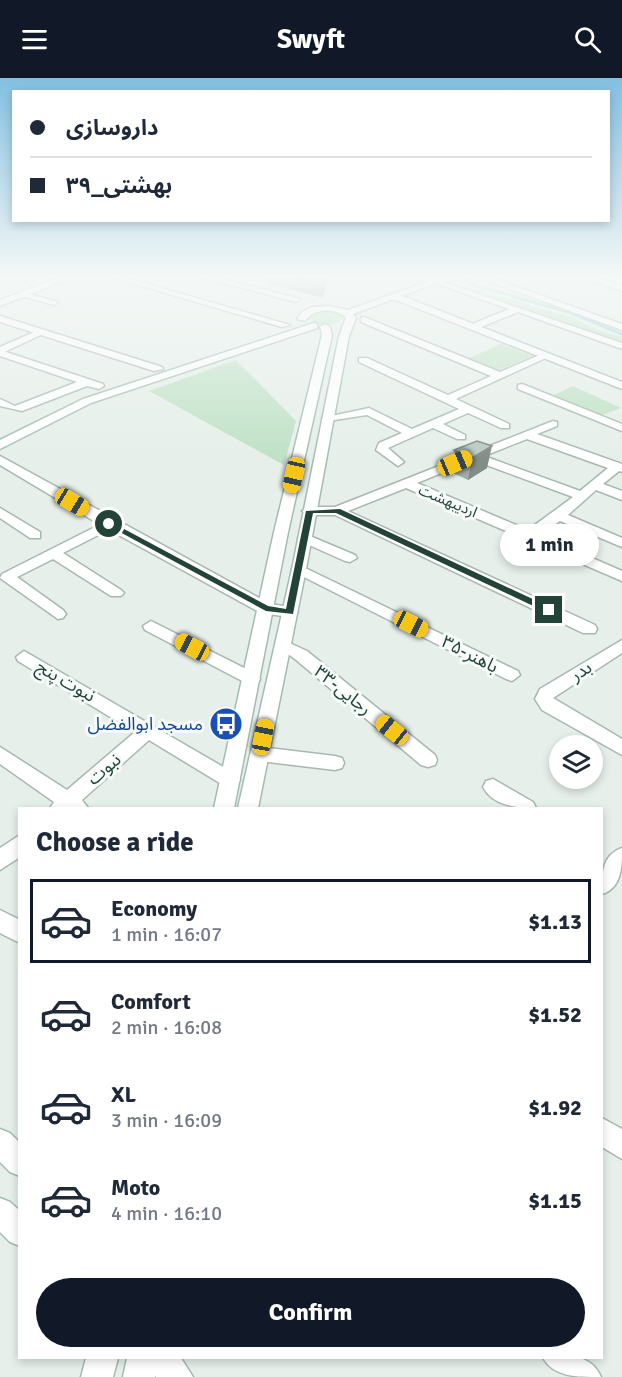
<!DOCTYPE html>
<meta charset="utf-8">
<style>
:root{--surface:#fff;--page:#f6f6f7;--text:#1f2937;--muted:#747a83;--line:#e0e1e3;--accent:#111827}
body{margin:0;font-family:Signika,"Noto Sans Arabic",sans-serif;background:var(--page);color:var(--text);height:100vh;display:flex;flex-direction:column;font-size:22px;white-space:nowrap}
*{box-sizing:border-box;margin:0}
p{font-size:20px;color:var(--muted)}
.icon{flex:none;width:33px;height:33px;fill:none;stroke:currentColor;stroke-width:2;stroke-linecap:round;stroke-linejoin:round}
.map{position:relative;flex:1;overflow:hidden}
.sheet{position:absolute;left:18px;top:729px;width:585px;height:552px;display:flex;flex-direction:column;background:var(--surface);border-radius:0px;box-shadow:0 3px 9px #0003}
.sheet>*{flex:none}
.guide{position:absolute;left:12px;top:12px;width:598px;height:132px;border-radius:0px;box-shadow:0 3px 9px #0003;display:grid;align-content:center;height:132px;padding:0 18px;background:var(--surface)}
.fabs{position:absolute;left:549px;top:657px;display:grid;gap:12px}
.fabs a{display:grid;place-items:center;width:54px;height:54px;border-radius:50%;background:var(--surface);box-shadow:0 3px 9px #0003;font-size:30px}
.end{position:absolute;width:27px;height:27px;margin:-14px;border:8px solid #234338;background:#fff;box-shadow:0 0 0 3px #fff}
.from{border-radius:50%}
.bubble{position:absolute;height:42px;border-radius:21px;background:var(--surface);box-shadow:0 3px 9px #0003;font-size:20px;font-weight:700;line-height:42px;text-align:center}
.car{position:absolute;width:18px;height:36px;margin:-18px -9px;border-radius:8px;box-shadow:0 0 4px 2px #0007;background:linear-gradient(#f5c518 24%,#345 0 40%,#f5c518 0 76%,#345 0 86%,#f5c518 0)}
.guide b{display:flex;align-items:center;gap:21px;height:57px;font-size:22px}
.guide b+b{border-top:2px solid var(--line)}
.guide i{width:15px;height:15px;background:var(--text)}
ul{padding:0;list-style:none}
li{display:flex;align-items:center;gap:18px;height:84px;margin:0 12px 9px;padding:0 6px;border:3px solid transparent;border-radius:0px}
li div{flex:1}
li b{display:block;font-size:22px}
li em{font-style:normal;font-weight:700}
li.current{border-color:var(--accent)}
li>.icon{width:54px;height:54px;stroke-width:1.5}
h2{padding:0 18px;font-size:27px;line-height:72px}
.cta{display:flex;gap:12px;margin-top:auto;padding:12px 18px}
.cta a{flex:1;height:69px;border-radius:36px;background:var(--accent);color:#fff;font-size:24px;font-weight:700;line-height:69px;text-align:center}
header{display:flex;justify-content:space-between;align-items:center;height:78px;padding:0 18px;background:var(--accent);color:#fff;font-size:27px;font-weight:700}
.map>svg:first-child{display:block}
.green{fill:#bee1c5}
.lines{fill:none;stroke-linecap:round;stroke-linejoin:round}
.stream{stroke:#8cd0d6;stroke-width:3}
.minor-casing{stroke:#a8b8b1;stroke-width:3}
.tertiary-casing{stroke:#a8b8b1;stroke-width:3}
.secondary-casing{stroke:#a3bcb1;stroke-width:3}
.minor{fill:#fff;fill-rule:evenodd}
.tertiary{fill:#fff;fill-rule:evenodd}
.secondary{fill:#fff;fill-rule:evenodd}
.wall{fill:#a1aea8}
.shaded-wall{fill:#838d88}
.building{fill:#bbcac3;stroke:#838d88;stroke-width:1.5}
.route{fill:#234338}
.labels{text-anchor:middle;dominant-baseline:central;stroke-width:6;stroke-linejoin:round;paint-order:stroke}
.far-street-label{font-size:15px;fill:#234338;stroke:#f7fbf9}
.street-label{font-size:18px;fill:#234338;stroke:#f7fbf9}
.transit-label{font-size:18px;fill:#164399;stroke:#f7fbf9;text-anchor:end}
</style>
<header><svg class="icon" aria-label="menu" viewBox="0 0 24 24"><path d="M4 6h16M4 12h16M4 18h16"/></svg>Swyft<svg class="icon" aria-label="search" viewBox="0 0 24 24"><circle cx="10" cy="10" r="6"/><path d="M15 15l6 6"/></svg></header>
<div class="map">
<svg width="622" height="1299" viewBox="0 0 622 1299">
<rect width="100%" height="100%" fill="#e6efea"/>
<path class="green" d="M464 208 574 240 595 251 622 259V265Z
M327 233 337 235 344 241C334 249 317 249 307 240L315 234Z
M501 266 533 278 499 292 469 280Z
M236 282 296 343 284 387 149 313Z
M573 308 621 330 602 337 554 317Z"/>
<g class="lines">
<path class="stream" d="M470 206 568 234 622 256"/>
<defs>
<path id="minor" d="M21 200H33L35 202 31 204Z
M114 200H127L290 247 282 249Z
M204 200H219L300 221 296 224Z
M584 200H597L622 207V213Z
M440 203 622 265V271L518 234 476 251H470V247L509 231 440 207Z
M22 214 58 224 54 227 22 218Z
M0 238 162 289 163 291 154 293 0 244Z
M364 239 500 294 542 276 550 278 456 321 509 346V350H501L468 335 443 346 465 357V361H457L433 350 388 370 404 384 398 388 376 372 379 365 402 355 367 337 328 343 322 340 369 330 412 351 459 331 359 284V280H367L448 317 491 298 361 244V240Z
M0 272 103 306 104 308 99 311 87 308 22 333 0 328V321L15 328 77 304 0 278Z
M522 306 622 346V353L518 311V307Z
M553 343 557 344V348L537 356 622 386V394L619 393 603 406 622 413V422L596 412 568 437 622 460V469L560 443 539 457 622 493V503L406 410 348 433 595 547 597 551 595 555H583L335 437H309L302 433 309 429H335ZM527 361 608 390 580 413 484 378ZM473 382 573 419 528 452 417 405Z
M0 430 40 454V460H30L0 440Z
M109 442 114 443V449L63 475 121 512 124 515 121 518H111L53 481 17 499 63 532 66 536 63 540 58 541 0 500 2 496Z
M305 456 355 477 357 480 350 484 345 483 300 463 298 460Z
M299 487 518 593 520 597 512 603 506 601 294 494 292 491Z
M151 543 258 597 260 601 258 605H246L145 552 143 548Z
M283 562 307 573 435 677 437 682 435 687 428 689 421 687 295 581 275 567Z
M24 573 237 697 240 702 237 707 230 710 223 707 149 662 82 722 88 730H50L54 724 0 686V669L67 712 135 654 18 583 16 579Z
M260 669 335 678 342 680 344 685 342 690 335 692 260 683 253 681 251 676 253 671Z
M493 701 533 724 536 730C517 730 493 728 483 709L486 703Z
M20 757V779L0 792V770Z
M622 770C622 788 622 810 602 816 602 798 601 777 622 770Z
M0 832 20 842V865L0 855Z
M602 1040 622 1051V1081L602 1069Z
M144 1280H181L193 1299H156Z
M543 1280C566 1277 591 1275 601 1299 576 1299 554 1299 543 1280Z"/>
<path id="tertiary" d="M58 200H70L0 228V222Z
M442 200H468L438 205 434 203Z
M480 200H492L622 246V252Z
M391 216H397L622 304V311L391 220Z
M39 252 47 254 0 276V269Z
M0 378 270 526 290 529 298 534 290 539 261 535 104 449 0 387Z
M622 562V575L553 620 622 661V677L542 632 535 621 540 611Z"/>
<path id="secondary" d="M438 200H450L353 236 356 240 349 258 306 491 258 730H238L292 491 339 258 346 240C336 229 313 230 305 243L297 241 302 234 312 229 329 228 348 232Z
M314 245 317 246V250L91 325 0 371V362L83 321Z
M325 246 330 249 332 257 288 454 234 730H214L274 454 322 257 320 249Z
M0 1051 10 1055 20 1065V1098L10 1094 0 1084Z
M0 1120 10 1124 20 1133V1168L10 1164 0 1154Z
M86 1280H118L113 1299H81Z
M127 1280H159L155 1299H123Z"/>
</defs>
<use href="#minor" class="minor-casing"/>
<use href="#tertiary" class="tertiary-casing"/>
<use href="#secondary" class="secondary-casing"/>
<use href="#minor" class="minor"/>
<use href="#tertiary" class="tertiary"/>
<use href="#secondary" class="secondary"/>
</g>
<path class="wall" d="M266 200H327L323 220 266 205Z
M477 363 487 390 468 402 451 394 454 372Z"/>
<path class="shaded-wall" d="M325 200H327L323 220 324 207Z
M492 368 487 390 468 402 472 380Z"/>
<path class="building" d="M295 200H325L324 207Z
M477 363 492 368 472 380 454 372Z"/>
<linearGradient id="sky" x2="0" y2="1"><stop stop-color="#83bfe1"/><stop offset="0.52" stop-color="#f4f8f6"/><stop offset="1" stop-color="#f4f8f6" stop-opacity="0"/></linearGradient>
<rect width="622" height="382" fill="url(#sky)"/>
<path class="route" d="M340 431 552 530 553 532 546 534 336 435H313L293 536 266 533 105 446 111 444 268 528 286 531 306 433Z"/>
<defs>
<symbol id="bus-disc" viewBox="-11 -11 22 22"><circle r="9.5" fill="#1a4fb4" stroke="#f7fbf9"/><path d="M-5-6H5V4H4V6H2V4H-2V6H-4V4H-5ZM-3.5-4V0h7V-4ZM-3.5 1.2v1.5H-2V1.2ZM2 1.2v1.5H3.5V1.2Z" fill="#fff"/></symbol>
</defs>
<g fill-rule="evenodd">
<use href="#bus-disc" x="207" y="627" width="38" height="38"/>
</g>
<g class="labels">
<g class="far-street-label">
<text transform="translate(448 423) rotate(23)">اردیبهشت</text>
</g>
<g class="street-label">
<text transform="translate(470 576) rotate(27)">۳۵-باهنر</text>
<text transform="translate(581 593) rotate(-32)">بدر</text>
<text transform="translate(66 603) rotate(30)">نبوت پنج</text>
<text transform="translate(343 612) rotate(39)">۳۳-رجایی</text>
<text transform="translate(104 691) rotate(-41)">نبوت</text>
</g>
<g class="transit-label">
<text x="203" y="646">مسجد ابوالفضل</text>
</g>
</g>
</svg>
<div class="fabs">
<a><svg class="icon" aria-label="layers" viewBox="0 0 24 24"><path d="M12 4l9 5-9 5-9-5zM3 14l9 5 9-5"/></svg></a>
</div>
<i class="end from" style="left:109px;top:446px"></i>
<i class="end" style="left:549px;top:532px"></i>
<div class="bubble" style="left:500px;top:446px;width:99px">1 min</div>
<i class="car" style="left:455px;top:385px;rotate:67deg"></i>
<i class="car" style="left:294px;top:397px;rotate:193deg"></i>
<i class="car" style="left:72px;top:424px;rotate:121deg"></i>
<i class="car" style="left:411px;top:546px;rotate:117deg"></i>
<i class="car" style="left:192px;top:569px;rotate:298deg"></i>
<i class="car" style="left:392px;top:652px;rotate:309deg"></i>
<i class="car" style="left:263px;top:659px;rotate:11deg"></i>
<div class="guide">
<b><i class="from"></i>داروسازی</b>
<b><i></i>۳۹_بهشتی</b>
</div>
<section class="sheet">
<h2>Choose a ride</h2>
<ul>
<li class="current"><svg class="icon" aria-label="car" viewBox="0 0 24 24"><path d="M5 17H2v-5l4-1 3-4h7l3 4 3 1v5h-3M9 17h6M6 11h13"/><circle cx="7" cy="17" r="2"/><circle cx="17" cy="17" r="2"/></svg><div><b>Economy</b><p>1 min · 16:07</p></div><em>$1.13</em></li>
<li><svg class="icon" aria-label="car" viewBox="0 0 24 24"><path d="M5 17H2v-5l4-1 3-4h7l3 4 3 1v5h-3M9 17h6M6 11h13"/><circle cx="7" cy="17" r="2"/><circle cx="17" cy="17" r="2"/></svg><div><b>Comfort</b><p>2 min · 16:08</p></div><em>$1.52</em></li>
<li><svg class="icon" aria-label="car" viewBox="0 0 24 24"><path d="M5 17H2v-5l4-1 3-4h7l3 4 3 1v5h-3M9 17h6M6 11h13"/><circle cx="7" cy="17" r="2"/><circle cx="17" cy="17" r="2"/></svg><div><b>XL</b><p>3 min · 16:09</p></div><em>$1.92</em></li>
<li><svg class="icon" aria-label="car" viewBox="0 0 24 24"><path d="M5 17H2v-5l4-1 3-4h7l3 4 3 1v5h-3M9 17h6M6 11h13"/><circle cx="7" cy="17" r="2"/><circle cx="17" cy="17" r="2"/></svg><div><b>Moto</b><p>4 min · 16:10</p></div><em>$1.15</em></li>
</ul>
<div class="cta"><a>Confirm</a></div>
</section>
</div>
